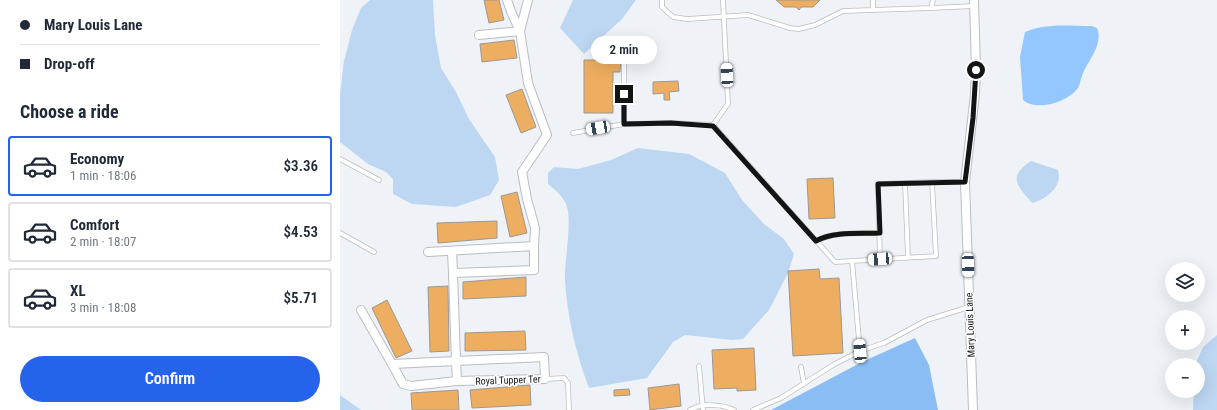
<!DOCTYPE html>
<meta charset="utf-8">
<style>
:root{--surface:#fff;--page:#f2f2f3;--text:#1f2937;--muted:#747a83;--line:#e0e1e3;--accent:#2563eb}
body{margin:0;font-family:"Roboto Condensed",sans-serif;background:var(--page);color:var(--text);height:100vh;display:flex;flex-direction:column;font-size:15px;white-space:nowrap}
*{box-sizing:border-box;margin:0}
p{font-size:13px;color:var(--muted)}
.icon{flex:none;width:22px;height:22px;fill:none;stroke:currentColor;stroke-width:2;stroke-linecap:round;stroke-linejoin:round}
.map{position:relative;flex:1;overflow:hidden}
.sheet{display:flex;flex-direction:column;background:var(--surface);width:340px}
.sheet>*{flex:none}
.guide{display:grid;align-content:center;height:88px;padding:0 20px;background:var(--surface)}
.tools{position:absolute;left:825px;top:262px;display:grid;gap:8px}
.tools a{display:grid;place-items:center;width:40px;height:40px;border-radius:50%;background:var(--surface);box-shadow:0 4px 16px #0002;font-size:20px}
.end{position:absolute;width:18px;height:18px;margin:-9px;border:5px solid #131416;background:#fff;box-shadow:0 0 0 2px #fff}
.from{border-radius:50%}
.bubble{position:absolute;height:28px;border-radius:14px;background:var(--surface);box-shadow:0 4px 16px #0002;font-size:13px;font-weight:600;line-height:28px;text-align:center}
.car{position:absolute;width:12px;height:24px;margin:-12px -6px;border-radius:5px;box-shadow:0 0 3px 1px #0007;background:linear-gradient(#fff 24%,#345 0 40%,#fff 0 76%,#345 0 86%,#fff 0)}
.guide b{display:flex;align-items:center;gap:14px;height:38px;font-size:15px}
.guide b+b{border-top:1px solid var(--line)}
.guide i{width:10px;height:10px;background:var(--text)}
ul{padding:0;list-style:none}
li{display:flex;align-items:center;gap:12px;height:60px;margin:0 8px 6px;padding:0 12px;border:2px solid var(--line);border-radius:4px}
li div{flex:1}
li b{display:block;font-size:15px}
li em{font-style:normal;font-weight:600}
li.current{border-color:var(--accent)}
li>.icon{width:36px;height:36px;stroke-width:1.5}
h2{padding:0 20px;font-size:18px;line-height:48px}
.primary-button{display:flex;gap:8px;margin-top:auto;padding:8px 20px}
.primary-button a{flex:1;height:46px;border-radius:24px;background:var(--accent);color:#fff;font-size:16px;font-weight:600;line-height:46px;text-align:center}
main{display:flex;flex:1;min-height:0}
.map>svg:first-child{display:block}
.green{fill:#bdd6f2}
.forest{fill:#8abdf4}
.water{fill:#94c7ff}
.building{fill:#edae61;stroke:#9c9894}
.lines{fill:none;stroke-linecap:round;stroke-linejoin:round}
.lane-casing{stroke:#babdc2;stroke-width:5.5}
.street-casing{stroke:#babdc2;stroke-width:10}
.lane{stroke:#fff;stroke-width:4}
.street{stroke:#fff;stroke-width:8}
.route{stroke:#131416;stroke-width:5}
.labels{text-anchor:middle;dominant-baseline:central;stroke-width:3;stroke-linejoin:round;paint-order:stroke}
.street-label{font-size:10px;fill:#131416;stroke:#fff}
</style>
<main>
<section class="sheet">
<div class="guide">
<b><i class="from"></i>Mary Louis Lane</b>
<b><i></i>Drop-off</b>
</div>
<h2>Choose a ride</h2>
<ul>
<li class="current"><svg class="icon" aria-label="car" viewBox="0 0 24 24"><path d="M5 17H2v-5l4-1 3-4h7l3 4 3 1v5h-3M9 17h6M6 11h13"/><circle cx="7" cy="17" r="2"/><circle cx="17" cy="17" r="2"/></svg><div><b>Economy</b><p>1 min · 18:06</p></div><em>$3.36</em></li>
<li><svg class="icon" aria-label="car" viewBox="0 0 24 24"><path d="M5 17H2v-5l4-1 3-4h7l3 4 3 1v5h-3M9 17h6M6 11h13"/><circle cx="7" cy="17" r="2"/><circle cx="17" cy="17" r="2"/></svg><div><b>Comfort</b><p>2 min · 18:07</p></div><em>$4.53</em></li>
<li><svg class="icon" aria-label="car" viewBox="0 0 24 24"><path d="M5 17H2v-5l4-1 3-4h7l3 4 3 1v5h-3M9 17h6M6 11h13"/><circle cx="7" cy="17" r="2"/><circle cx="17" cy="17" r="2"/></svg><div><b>XL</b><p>3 min · 18:08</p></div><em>$5.71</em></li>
</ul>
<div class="primary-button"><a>Confirm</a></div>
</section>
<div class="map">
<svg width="877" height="410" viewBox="0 0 877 410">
<rect width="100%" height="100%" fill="#eff3f8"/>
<path class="green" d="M30 0H93L95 35 101 68 116 92 129 119 155 157 159 180 150 195 116 207 72 204 53 194V179L46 172 28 164 0 142V95L4 61 12 30 21 8Z
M233 0H296L282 19 244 54 220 28Z
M298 148 349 154 385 173 402 200 424 224 444 239 454 254 448 273 429 310 403 339 392 340 345 335 333 342 307 378 249 388C236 354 227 316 225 280 224 261 233 220 226 204 222 195 215 190 208 184V173L214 167 238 169 271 160Z
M691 161 718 170C723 186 707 199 692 203 677 185 667 177 691 161Z
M877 335V410H853L854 391H858V365H855L863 347Z
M0 395 21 410H22H0Z"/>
<path class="forest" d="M575 338 589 365 598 410H431L522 362Z"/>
<path class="water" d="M751 26 757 28C764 45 747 61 742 76 740 80 740 85 738 88 728 102 697 112 683 100L680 57 685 32C705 23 730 26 751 26Z"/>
<path class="building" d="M144 0H159L164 20 149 23Z
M436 0H480L473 7H461L459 10 456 7H444Z
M174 40 177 58 142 62 140 44Z
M244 60H281L280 72H273V113H244Z
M338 81 339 91 329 92 330 100H324V93L313 94V82Z
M182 89 196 127 181 133 166 95Z
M493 178 495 218 469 219 467 179Z
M177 192 187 233 170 237 161 196Z
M157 221V238L98 243 97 223Z
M479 269 480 279 499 278 503 353 453 356 448 271Z
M186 277V296L123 299V282Z
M108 286 109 351 90 352 88 287Z
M47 300 72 351 56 358 32 308Z
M185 331 186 350 125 351V333Z
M414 348 416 390 397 391V388L374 389 372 350Z
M339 384 341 406 310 410 308 388Z
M190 385 191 405 132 408 130 390Z
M289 389 290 395 274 396V390Z
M118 390 119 410H72L71 393Z"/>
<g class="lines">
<defs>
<path id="lane" d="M322 0V7L333 17 347 19 408 15 450 28 459 29 475 25 503 11 591 8 593 0
M533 0V10
M591 8 634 6
M284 124V64
M373 125 388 104 383 0
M233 133 284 124 331 123 373 125 495 262 596 256 592 182H625
M0 159 39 180
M565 183 568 257
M0 233 34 252
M476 241C494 231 520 234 539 233
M540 259 538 184 592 182
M512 261 520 351
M359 366 363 410
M461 367 464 384
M205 379 224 378 228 383 229 410
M350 410C362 403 382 404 394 410
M413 410 441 398 493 365 520 351 544 343 587 320 629 307"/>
<path id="street" d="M139 35 180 31 188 0
M112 251 113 273 194 270V246
M88 252 194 246 195 228 187 199 182 172 207 135 188 83 180 31 172 14 167 0
M21 310 52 364 116 361 113 273
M52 364 63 384 71 386 117 381 116 361 204 357 205 379 117 381
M633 410 625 182 635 94 636 69 634 0"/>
</defs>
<use href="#lane" class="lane-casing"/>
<use href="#street" class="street-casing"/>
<use href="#lane" class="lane"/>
<use href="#street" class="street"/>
</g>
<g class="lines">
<path class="route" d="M284 94V124L331 123 373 126 476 241C494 231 520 234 540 233L538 184 625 182 633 118 636 70"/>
</g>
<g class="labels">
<g class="street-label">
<text transform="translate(630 325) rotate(-92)">Mary Louis Lane</text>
<text transform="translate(168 380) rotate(-2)">Royal Tupper Ter</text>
</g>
</g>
</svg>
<div class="tools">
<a><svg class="icon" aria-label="layers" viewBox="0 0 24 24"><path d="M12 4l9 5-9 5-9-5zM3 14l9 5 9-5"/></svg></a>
<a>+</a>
<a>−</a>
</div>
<i class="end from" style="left:636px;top:70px"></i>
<i class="end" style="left:284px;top:94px"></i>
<div class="bubble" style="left:251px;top:36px;width:66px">2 min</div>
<i class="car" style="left:387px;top:75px;rotate:357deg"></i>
<i class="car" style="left:258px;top:128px;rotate:260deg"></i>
<i class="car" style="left:540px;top:259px;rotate:266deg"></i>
<i class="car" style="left:628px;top:265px;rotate:178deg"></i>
<i class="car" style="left:520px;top:351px;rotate:355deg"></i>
</div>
</main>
